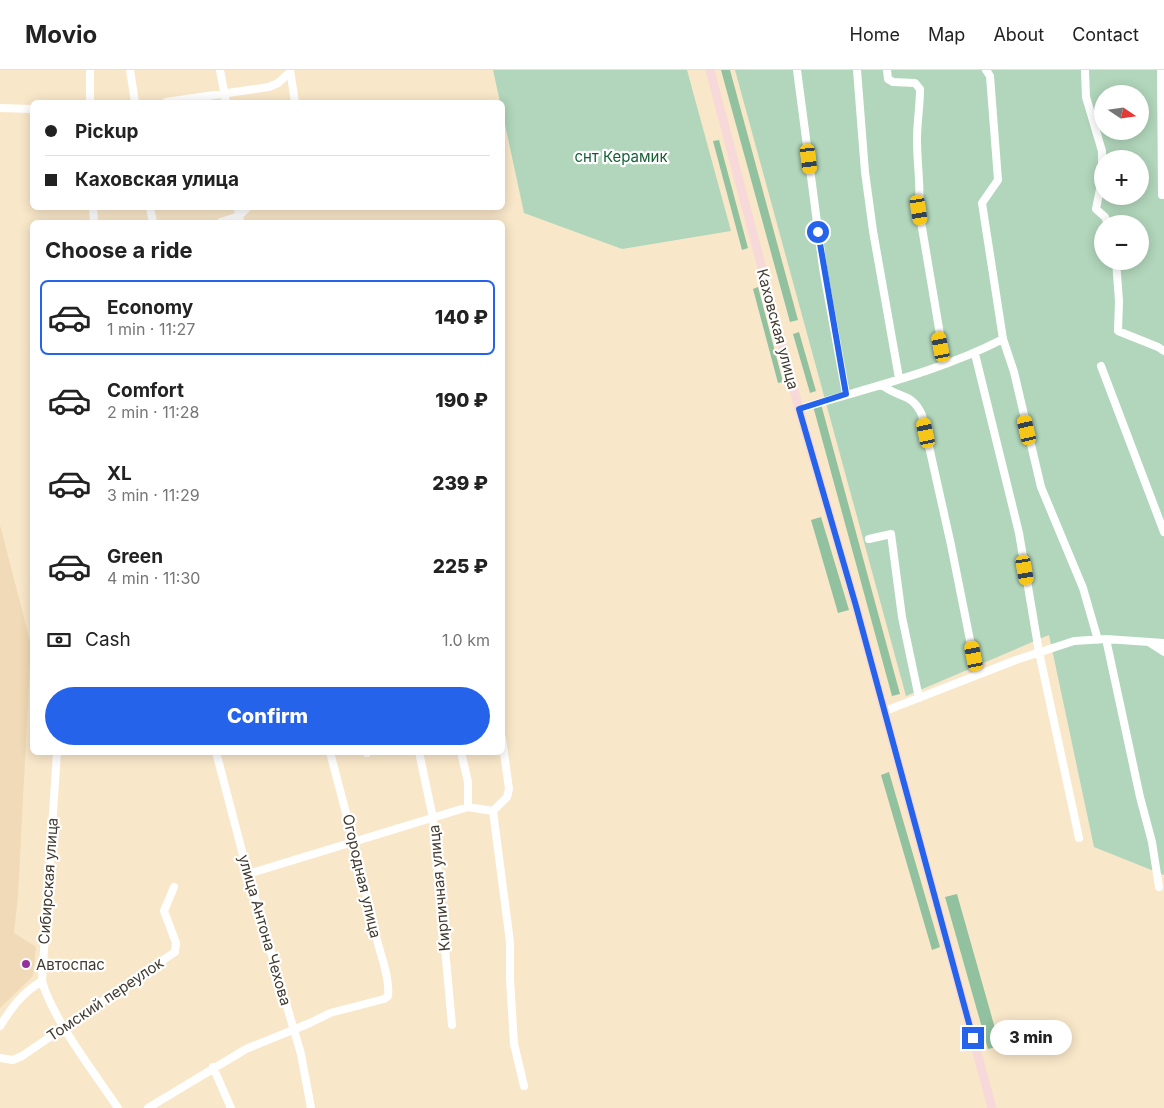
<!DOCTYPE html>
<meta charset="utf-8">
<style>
:root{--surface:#fff;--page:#f6f6f6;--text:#222;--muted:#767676;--line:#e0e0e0;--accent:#2563eb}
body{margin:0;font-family:Inter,sans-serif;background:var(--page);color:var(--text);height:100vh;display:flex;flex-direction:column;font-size:19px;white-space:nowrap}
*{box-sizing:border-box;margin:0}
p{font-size:16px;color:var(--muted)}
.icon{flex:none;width:28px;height:28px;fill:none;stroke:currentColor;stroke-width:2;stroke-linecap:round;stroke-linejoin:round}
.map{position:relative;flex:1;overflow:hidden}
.drawer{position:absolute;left:30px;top:150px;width:475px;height:535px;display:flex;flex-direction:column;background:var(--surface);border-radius:8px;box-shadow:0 2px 12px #0003}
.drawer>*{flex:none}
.banner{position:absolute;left:30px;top:30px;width:475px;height:110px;border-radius:8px;box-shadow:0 2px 12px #0003;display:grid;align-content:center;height:110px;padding:0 15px;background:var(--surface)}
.needle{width:32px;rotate:103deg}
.controls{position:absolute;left:1094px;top:15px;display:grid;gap:10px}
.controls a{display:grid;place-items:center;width:55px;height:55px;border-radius:50%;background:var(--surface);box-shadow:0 2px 12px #0003;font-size:25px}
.end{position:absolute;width:22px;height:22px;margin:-11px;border:6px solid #2563eb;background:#fff;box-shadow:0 0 0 2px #fff}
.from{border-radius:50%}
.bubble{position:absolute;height:35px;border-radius:18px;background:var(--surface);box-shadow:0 2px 12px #0003;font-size:16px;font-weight:800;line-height:35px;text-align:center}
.car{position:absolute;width:15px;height:30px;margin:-15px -8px;border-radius:6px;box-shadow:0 0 4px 1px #0007;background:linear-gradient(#f5c518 24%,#345 0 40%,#f5c518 0 76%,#345 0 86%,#f5c518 0)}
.banner b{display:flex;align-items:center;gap:18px;height:48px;font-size:19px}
.banner b+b{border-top:1px solid var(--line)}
.banner i{width:12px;height:12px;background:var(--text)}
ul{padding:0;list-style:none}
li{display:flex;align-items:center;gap:15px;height:75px;margin:0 10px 8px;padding:0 5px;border:2px solid transparent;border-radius:8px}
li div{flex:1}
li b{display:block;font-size:19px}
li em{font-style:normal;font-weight:800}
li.selected{border-color:var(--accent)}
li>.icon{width:45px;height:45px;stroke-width:1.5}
h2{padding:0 15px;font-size:22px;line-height:60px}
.pay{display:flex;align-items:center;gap:12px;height:55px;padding:0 15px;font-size:19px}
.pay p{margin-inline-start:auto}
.cta{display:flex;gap:10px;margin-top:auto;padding:10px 15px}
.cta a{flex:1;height:58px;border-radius:30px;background:var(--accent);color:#fff;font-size:20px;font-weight:800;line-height:58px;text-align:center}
header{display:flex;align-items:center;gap:30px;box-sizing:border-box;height:70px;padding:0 25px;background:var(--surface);border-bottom:1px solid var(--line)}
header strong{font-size:24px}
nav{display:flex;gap:28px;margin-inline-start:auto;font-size:18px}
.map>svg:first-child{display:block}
.built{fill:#f0dab7}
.green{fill:#b1d6bb;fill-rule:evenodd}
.forest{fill:#91c19f}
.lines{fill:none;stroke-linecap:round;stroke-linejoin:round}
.minor{stroke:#fff;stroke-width:8}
.major{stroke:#f8d9da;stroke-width:9}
.route{stroke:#2563eb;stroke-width:6}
.poi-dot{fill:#943299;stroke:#fff;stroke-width:2}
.labels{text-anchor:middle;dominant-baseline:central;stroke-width:4.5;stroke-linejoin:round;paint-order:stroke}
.park-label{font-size:15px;fill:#135f35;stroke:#fff}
.street-label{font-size:15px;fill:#413a2f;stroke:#fff}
.poi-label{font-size:15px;fill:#413a2f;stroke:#fff;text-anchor:start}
</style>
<header>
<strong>Movio</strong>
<nav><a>Home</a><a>Map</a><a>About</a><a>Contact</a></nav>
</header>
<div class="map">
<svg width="1164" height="1038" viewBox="0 0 1164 1038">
<rect width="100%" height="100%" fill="#f9e7c9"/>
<path class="built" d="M0 455 31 575 18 825 14 863 36 877 33 906 0 938Z"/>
<path class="green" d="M493 0H687L731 161 622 179 524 143 503 45 502 32H500Z
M735 0H1164V805L1094 777 1049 565 906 626ZM1102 24H1140V61H1102ZM1102 89H1140V126H1102ZM1102 154H1140V191H1102Z"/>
<path class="forest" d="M721 0H730L798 250 790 252Z
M719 70 748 178 742 180 713 71Z
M758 217 783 312 778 313 753 219Z
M799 262 816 321 810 323 793 264Z
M821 334 900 624 892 626 813 336Z
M821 447 849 540 838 543 811 450Z
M889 702 940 877 932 880 881 705Z
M957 824 1000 976 988 979 945 827Z"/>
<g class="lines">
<path class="minor" d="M90 0V32
M130 0 135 32
M220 0 226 32
M290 0 295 32
M797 0 823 198 846 324
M857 0 865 102 873 161 899 308
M887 0 888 9 893 12 915 13 920 19C920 36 917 52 917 70 917 94 921 116 919 140L945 294
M986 0 990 6 998 110 982 133 1003 269 1014 302 1041 417 1083 518 1098 570
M1085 0 1086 27 1102 81V109L1096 139 1105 147 1108 154
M1161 0 1162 125
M166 32 269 17 278 13 290 2
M0 38 32 39
M93 138 94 152
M150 138 153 152
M238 138 240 152
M221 152 239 146 247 138
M1116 191 1119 231 1118 261 1158 277 1164 281
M975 284 1019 463 1039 582 1079 768
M1101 296 1164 462
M882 315C899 329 912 322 922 345L951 475 977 605
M799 339C867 318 939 302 1003 269
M869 469 891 464 902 547 919 628
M1106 569 1140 727 1152 772 1159 817
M1150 573 1164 582
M885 641 1016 590 1074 571 1106 569 1164 573
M57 682 42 911C52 948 95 1004 118 1038
M216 682 248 804 301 984 311 1038
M367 682V683
M419 682 433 748 452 955
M461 682 468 712V737
M493 741 510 872V909L514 974 524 1016
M493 741 507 727 509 719 502 668
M248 804 468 737 493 741
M0 956C12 937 22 923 42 911
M0 988 13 990 22 986 175 882 176 873 164 841 174 817
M213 997 231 1038
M148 1038 246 979 310 953 330 943 384 929 388 926C390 907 380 884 376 866 363 804 346 744 330 682"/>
<path class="major" d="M710 0 799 339 856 536 992 1038"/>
</g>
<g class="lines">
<path class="route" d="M818 162 846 324 799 339 856 536 973 968"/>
</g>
<circle class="poi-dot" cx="26" cy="894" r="5"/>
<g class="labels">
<g class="park-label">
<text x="621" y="86">снт Керамик</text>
</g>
<g class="street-label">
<text transform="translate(778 259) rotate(75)">Каховская улица</text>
<text transform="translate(362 806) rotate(77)">Огородная улица</text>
<text transform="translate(48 811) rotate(-86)">Сибирская улица</text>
<text transform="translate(439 818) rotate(-95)">Кирпичная улица</text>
<text transform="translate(265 860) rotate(74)">улица Антона Чехова</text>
<text transform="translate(105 929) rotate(-34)">Томский переулок</text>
</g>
<g class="poi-label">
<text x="36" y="894">Автоспас</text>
</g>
</g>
</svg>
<div class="controls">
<a><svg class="needle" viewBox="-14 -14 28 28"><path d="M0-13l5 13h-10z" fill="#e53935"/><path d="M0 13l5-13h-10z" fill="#767676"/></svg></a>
<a>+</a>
<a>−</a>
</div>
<i class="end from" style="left:818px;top:162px"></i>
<i class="end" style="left:973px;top:968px"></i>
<div class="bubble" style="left:990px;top:950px;width:82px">3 min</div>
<i class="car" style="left:809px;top:89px;rotate:173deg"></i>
<i class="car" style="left:919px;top:140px;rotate:171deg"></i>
<i class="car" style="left:941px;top:277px;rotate:349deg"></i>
<i class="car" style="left:1027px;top:360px;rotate:347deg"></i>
<i class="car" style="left:926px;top:363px;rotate:348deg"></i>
<i class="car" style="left:1025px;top:500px;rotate:170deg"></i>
<i class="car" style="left:974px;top:586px;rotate:349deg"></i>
<div class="banner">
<b><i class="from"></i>Pickup</b>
<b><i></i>Каховская улица</b>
</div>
<section class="drawer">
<h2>Choose a ride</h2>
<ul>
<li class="selected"><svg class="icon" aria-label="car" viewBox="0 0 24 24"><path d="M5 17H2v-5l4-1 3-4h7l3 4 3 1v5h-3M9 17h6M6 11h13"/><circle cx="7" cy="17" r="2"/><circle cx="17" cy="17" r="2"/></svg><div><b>Economy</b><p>1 min · 11:27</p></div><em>140 ₽</em></li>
<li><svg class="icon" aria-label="car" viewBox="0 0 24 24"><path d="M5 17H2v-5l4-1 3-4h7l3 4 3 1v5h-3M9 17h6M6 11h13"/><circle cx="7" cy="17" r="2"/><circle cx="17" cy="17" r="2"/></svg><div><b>Comfort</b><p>2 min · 11:28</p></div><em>190 ₽</em></li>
<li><svg class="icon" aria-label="car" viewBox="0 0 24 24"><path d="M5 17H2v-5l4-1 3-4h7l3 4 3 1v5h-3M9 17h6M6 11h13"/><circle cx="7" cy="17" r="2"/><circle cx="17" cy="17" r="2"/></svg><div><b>XL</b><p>3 min · 11:29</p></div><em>239 ₽</em></li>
<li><svg class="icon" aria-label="car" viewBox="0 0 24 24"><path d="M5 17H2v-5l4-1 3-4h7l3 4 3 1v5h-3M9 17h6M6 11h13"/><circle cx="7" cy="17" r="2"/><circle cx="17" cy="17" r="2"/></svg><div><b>Green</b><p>4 min · 11:30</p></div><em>225 ₽</em></li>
</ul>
<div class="pay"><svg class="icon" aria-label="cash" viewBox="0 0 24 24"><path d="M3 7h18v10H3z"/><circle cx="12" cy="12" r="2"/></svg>Cash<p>1.0 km</p></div>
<div class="cta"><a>Confirm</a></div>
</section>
</div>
